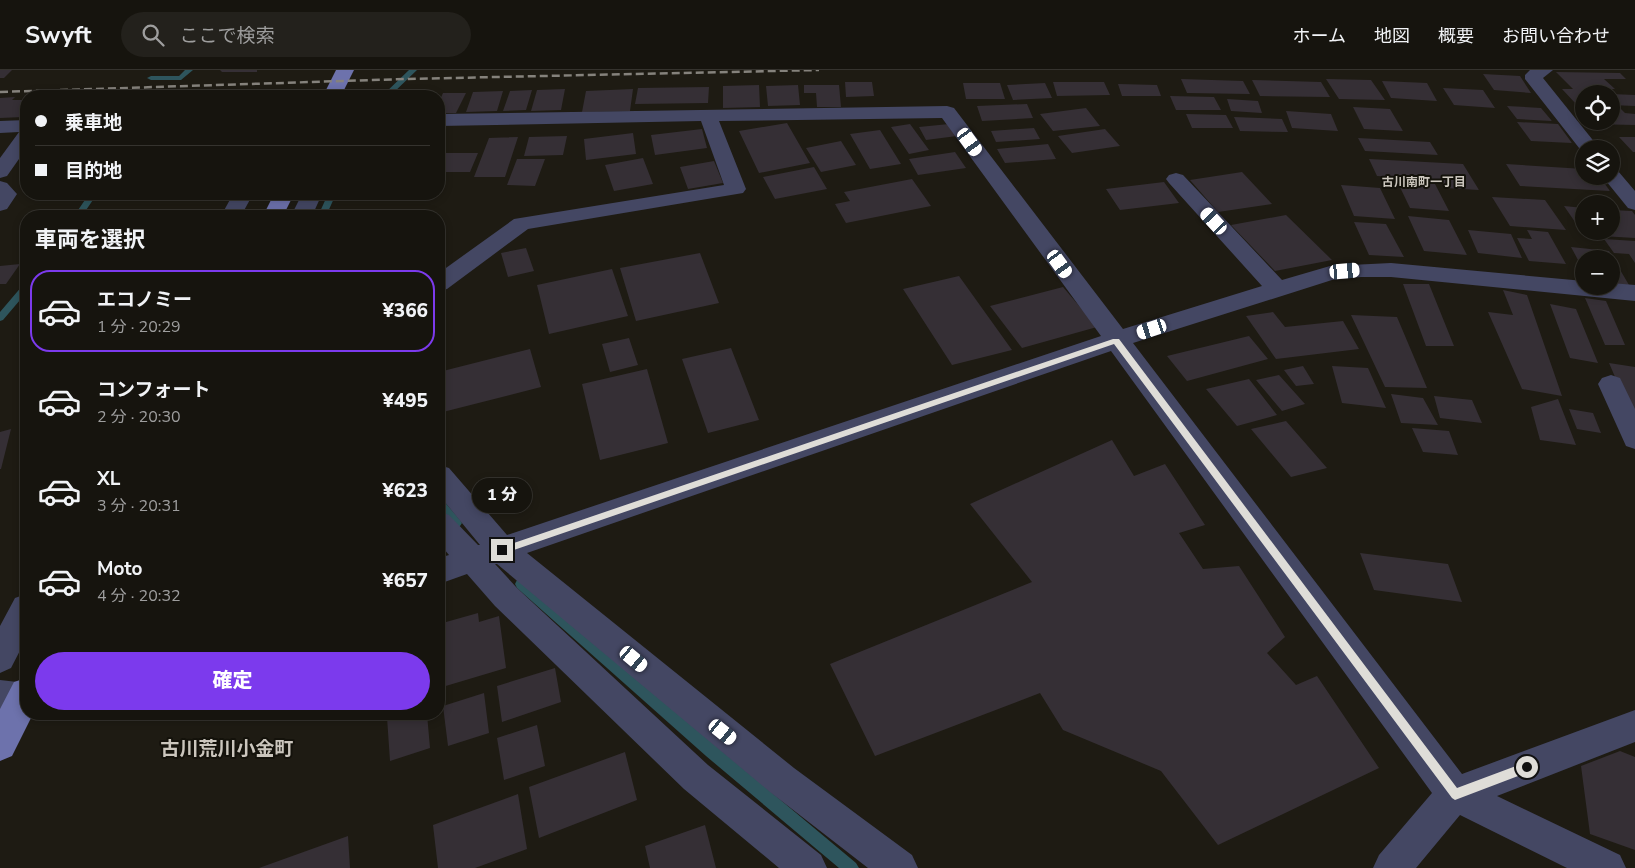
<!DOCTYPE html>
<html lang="ja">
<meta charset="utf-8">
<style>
:root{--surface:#16140e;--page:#23211c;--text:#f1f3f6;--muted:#9e9e9e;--line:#35332e;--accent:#7c3aed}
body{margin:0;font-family:"Nunito Sans","Noto Sans JP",sans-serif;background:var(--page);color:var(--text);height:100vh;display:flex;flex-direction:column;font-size:19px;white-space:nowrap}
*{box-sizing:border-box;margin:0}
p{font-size:16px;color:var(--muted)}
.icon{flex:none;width:28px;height:28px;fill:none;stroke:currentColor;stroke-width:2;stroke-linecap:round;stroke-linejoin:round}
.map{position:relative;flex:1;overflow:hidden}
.sheet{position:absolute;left:20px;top:140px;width:425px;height:510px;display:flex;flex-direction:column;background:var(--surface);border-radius:20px;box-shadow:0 2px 8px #0003,0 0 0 1px var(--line)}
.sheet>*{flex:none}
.top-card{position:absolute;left:20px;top:20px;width:425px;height:110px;border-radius:20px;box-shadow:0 2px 8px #0003,0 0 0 1px var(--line);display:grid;align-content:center;height:110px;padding:0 15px;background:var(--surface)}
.tools{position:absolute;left:1575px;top:15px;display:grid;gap:10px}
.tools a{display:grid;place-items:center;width:45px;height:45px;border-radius:50%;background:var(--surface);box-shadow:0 2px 8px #0003,0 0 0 1px var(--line);font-size:25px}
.end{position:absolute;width:22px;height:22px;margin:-11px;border:6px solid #dfddd8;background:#111;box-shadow:0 0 0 2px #111}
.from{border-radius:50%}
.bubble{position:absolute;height:35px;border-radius:18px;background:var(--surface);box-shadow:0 2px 8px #0003,0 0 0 1px var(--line);font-size:16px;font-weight:800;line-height:35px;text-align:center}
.car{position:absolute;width:15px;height:30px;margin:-15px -8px;border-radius:6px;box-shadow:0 0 4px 1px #0007;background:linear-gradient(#fff 24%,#345 0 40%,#fff 0 76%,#345 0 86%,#fff 0)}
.top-card b{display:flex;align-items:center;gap:18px;height:48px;font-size:19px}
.top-card b+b{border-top:1px solid var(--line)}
.top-card i{width:12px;height:12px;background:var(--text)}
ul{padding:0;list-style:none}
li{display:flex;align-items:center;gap:15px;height:82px;margin:0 10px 8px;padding:0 5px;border:2px solid transparent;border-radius:20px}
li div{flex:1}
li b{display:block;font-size:19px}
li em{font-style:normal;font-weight:800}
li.on{border-color:var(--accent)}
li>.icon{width:45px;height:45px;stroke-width:1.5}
h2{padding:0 15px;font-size:22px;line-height:60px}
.primary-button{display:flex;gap:10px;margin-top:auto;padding:10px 15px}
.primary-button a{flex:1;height:58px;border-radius:30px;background:var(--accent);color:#fff;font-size:20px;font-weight:800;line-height:58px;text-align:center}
header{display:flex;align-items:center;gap:30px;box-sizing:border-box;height:70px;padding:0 25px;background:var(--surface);border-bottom:1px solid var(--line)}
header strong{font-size:24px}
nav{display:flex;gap:28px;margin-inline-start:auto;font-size:18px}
.search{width:350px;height:45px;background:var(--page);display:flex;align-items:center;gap:12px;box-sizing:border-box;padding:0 18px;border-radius:28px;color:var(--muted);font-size:19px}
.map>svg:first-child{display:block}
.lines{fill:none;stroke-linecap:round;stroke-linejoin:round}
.stream{fill:#2e555d;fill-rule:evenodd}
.building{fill:#352f35}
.minor{fill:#444763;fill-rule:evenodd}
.major{fill:#6d72ac;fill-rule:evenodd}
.rail{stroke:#85827c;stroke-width:2.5;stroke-dasharray:8 4;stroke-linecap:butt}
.route{fill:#dfddd8}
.labels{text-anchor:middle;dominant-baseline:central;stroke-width:4;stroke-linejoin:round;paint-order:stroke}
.far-neighbourhood-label{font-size:12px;font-weight:bold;fill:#cbc6bd;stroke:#14120b}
.near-quarter-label{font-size:19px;font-weight:bold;fill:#cbc6bd;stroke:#14120b}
</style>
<header>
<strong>Swyft</strong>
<div class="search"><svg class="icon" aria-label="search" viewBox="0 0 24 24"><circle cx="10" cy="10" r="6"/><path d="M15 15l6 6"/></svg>ここで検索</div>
<nav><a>ホーム</a><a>地図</a><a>概要</a><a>お問い合わせ</a></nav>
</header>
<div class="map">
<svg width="1635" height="798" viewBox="0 0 1635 798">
<rect width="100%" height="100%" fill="#1e1b13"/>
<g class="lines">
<path class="stream" d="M185 0H193L181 10H151L147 8 151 6H179Z
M409 0H417L390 26H382Z
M89 124H97L82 146H74Z
M328 124H336L326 146H318Z
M26 214V223L3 250 0 251V242L23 215Z
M439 428 443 430 460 450 462 453 460 456C450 460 444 448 439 441Z
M521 509 525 510 716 676 856 793 859 798H839L706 686 517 518 515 514 517 510Z"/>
</g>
<path class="building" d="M0 0H12L4 8H0Z
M220 0H257V2H222Z
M1556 2 1620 3 1626 9H1604L1615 19H1603L1608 24H1584V35L1576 34 1562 19H1573Z
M1483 4 1520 6 1531 23 1494 20Z
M1181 9 1243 11 1250 24 1187 23Z
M1326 9 1371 10 1385 30 1339 29Z
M1252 10 1321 12 1330 27 1260 26Z
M1382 11 1427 13 1437 31 1391 28Z
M845 12H872L874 26 846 27Z
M1053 12H1104L1110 25 1057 26Z
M963 13H1000L1005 29H966Z
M1045 13 1052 28 1013 30 1007 15Z
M1118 14 1157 15 1161 26H1122Z
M759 15 760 37 723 38V16Z
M798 15 800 35 768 36 766 16Z
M804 15H839L841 37H817L816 23H804Z
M709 17 708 33 635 34 638 18Z
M1443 18 1483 20 1495 38 1454 35Z
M565 19 561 40 531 41 537 20Z
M633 19 630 41 582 42 586 21Z
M532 20 526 40 503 41 510 21Z
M503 21 497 41 466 42 473 22Z
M443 23H466L456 43H439V32Z
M1611 24 1635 25V36L1611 35Z
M1170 26 1214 27 1221 40H1176Z
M15 27 12 30H26V43L23 47 0 48V28Z
M1227 29 1258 31 1262 43 1231 41Z
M1027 34 1033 48 982 51 977 36Z
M1507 36 1541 38 1552 51 1517 49Z
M1353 37 1390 39 1403 61 1364 59Z
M1086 38 1100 56 1053 61 1040 44Z
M1611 38H1620L1625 43 1635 44V55L1589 54 1586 51H1611Z
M1286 41 1331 44 1338 61 1292 58Z
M1186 44 1226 45 1233 58H1192Z
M1234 47 1282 49 1288 62 1240 61Z
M1517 52 1558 54 1572 73 1531 71Z
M787 53 810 93 759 103 739 61Z
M910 54 929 80 909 84 891 57Z
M949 54 957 66 926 70 919 57Z
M1034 58 1040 69 996 72 991 61Z
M702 59 707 78 655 85 651 65Z
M1105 59 1120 76 1072 83 1058 66Z
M880 60 901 94 870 99 850 64Z
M633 63 636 84 586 90 584 69Z
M567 66 563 85 524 86 529 67Z
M518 67 505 107H474L489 68Z
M1619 67H1635V82H1633Z
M1358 68 1430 72 1438 85 1365 81Z
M841 71 856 95 821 102 806 78Z
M1048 74 1056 89 1005 93 997 79Z
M955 82 966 98 918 105 909 89Z
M443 83H478L470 102H439V93Z
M643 88 653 114 614 121 605 95Z
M517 89H545L535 116 507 115Z
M1369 89 1463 94 1479 120 1446 118 1441 110 1377 106Z
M714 91 723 113 688 119 680 97Z
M1506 94 1584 99V106H1599L1610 121 1520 116Z
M814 97 827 119 775 129 763 107Z
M1242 102 1272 134 1218 142 1190 110Z
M912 109 931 136 846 153 835 134 850 131 844 122Z
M1397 111 1435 114 1449 141 1410 138Z
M1164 112 1179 133 1120 140 1106 119Z
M1341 115 1380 118 1395 149 1354 146Z
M1492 127 1545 130 1566 160 1510 156Z
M1564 136 1584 138V161H1611V140L1632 141 1635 145V168L1584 165Z
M1286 145 1332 190 1275 201 1231 155Z
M1408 146 1449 150 1467 185 1424 181Z
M1354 152 1386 154 1404 187 1369 185Z
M1468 160 1511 164 1522 188 1478 183Z
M1527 160 1548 162 1566 194 1529 191 1517 168 1532 169Z
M1604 169 1635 171V193L1629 184 1614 183Z
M1571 177 1609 181 1629 215 1611 214V189H1584V201Z
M526 178 534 201 508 207 501 183Z
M700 183 719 233 636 251 620 198Z
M20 194 6 214H0V196Z
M612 199 628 246 549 264 537 215Z
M959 206 1012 280 952 295 903 219Z
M1403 214H1429L1454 276H1426Z
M1063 217 1097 257 1022 278 990 236Z
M1503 220 1527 225 1562 326 1522 319 1488 242 1513 245Z
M1585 228 1606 231 1625 275H1605Z
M1550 234 1576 239 1598 293 1570 288Z
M1273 242 1285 257 1343 251 1359 279 1276 289 1246 246Z
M1351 245 1397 247 1427 318 1385 317Z
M1249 266 1268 289 1187 311 1167 286Z
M629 268 638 295 610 302 602 274Z
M731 278 759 350 708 363 682 289Z
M530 279 541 317 439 343V302Z
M1609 293 1635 297V353Z
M1303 296 1314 314 1296 316 1284 300Z
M1332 296 1368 298 1386 338 1342 333Z
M647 299 668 373 600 390 582 314Z
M1279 305 1305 334 1282 341 1256 310Z
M1249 309 1277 345 1237 356 1206 319Z
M1391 324 1423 328 1438 355 1401 353Z
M1434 326 1472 330 1482 353 1440 348Z
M1558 329 1576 375 1540 370 1531 337Z
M1569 339 1593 343 1601 363 1577 359Z
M1286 351 1327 398 1291 407 1251 359Z
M1412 358 1449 361 1458 385 1423 382Z
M11 359 1 399H0V362Z
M1112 370 1134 406 1165 394 1205 455 1179 463 1203 499 1239 496 1285 567 1267 583 1296 615 1317 606 1379 698 1218 775 1161 701 1063 660 1040 623 875 686 830 594 1032 512 970 434Z
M1360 483 1448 494 1462 532 1374 520Z
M478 543 479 552 499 546 506 598 439 618V554Z
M555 598 561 632 502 652 497 616Z
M484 623 489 663 448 676 443 636Z
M397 644H427L430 678 390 691 387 647Z
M537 655 545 696 504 710 497 668Z
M1620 681 1635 687V780L1590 764 1581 696Z
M625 682 637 730 539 768 529 717Z
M518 724 527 779 475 798H438L433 755Z
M705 755 716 798H650L645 776Z
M348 766 350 798H259Z"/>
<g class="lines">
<path class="minor" d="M1530 0H1553L1543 8 1600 79H1584L1583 83 1525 9V5Z
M947 36 954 38 1123 259 1262 216 1169 113 1166 109 1169 105 1176 103 1183 105 1282 210 1330 196 1391 193 1584 211V216H1611V213L1635 215V231L1391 207H1361L1332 210 1133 273 1462 704 1635 640V672L1497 726 1620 785 1626 798H1567L1460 745 1416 798H1373L1379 785 1432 723 1111 281 527 483 794 698 912 785 918 798H868L770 722 497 494H495L517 518 708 695 821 785 827 798H779L684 719 495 536 467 504 439 514V488L449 485 439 473V441L449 445 478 475H480L439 425V395L449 398 507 465 1101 266 942 48 719 51 746 119 743 123 528 159 447 219 439 221V203L514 149 724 115 701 51 439 56V44Z
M26 50V79L7 106 0 108V88L19 62 0 63V51Z
M1611 99 1618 101 1635 121V140L1628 138 1602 106H1611Z
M0 111 7 113 17 124 7 139 0 141Z
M233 124H253L241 146H221Z
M302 124H322L312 146H291Z
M1611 305 1620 308 1635 339V379L1626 376 1598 314 1602 308Z
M26 524V569L11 598 0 603V556L15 528Z
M0 610 26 613V643L0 642Z"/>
<path class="major" d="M336 0H354L341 26H323Z
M274 124H294L283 146H263Z
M26 608V644H33L12 686 0 691V639L14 612Z"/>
<path class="rail" d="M0 22 405 9 819 0"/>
</g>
<path class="route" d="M1113 269H1119L1457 718 1527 692 1531 693 1532 697 1531 701 1455 730 1452 728 1114 274 502 484 498 480 502 477Z"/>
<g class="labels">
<g class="far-neighbourhood-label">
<text x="1424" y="112">古川南町一丁目</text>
</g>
<g class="near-quarter-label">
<text x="227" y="679">古川荒川小金町</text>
</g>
</g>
</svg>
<div class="tools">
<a><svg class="icon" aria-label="locate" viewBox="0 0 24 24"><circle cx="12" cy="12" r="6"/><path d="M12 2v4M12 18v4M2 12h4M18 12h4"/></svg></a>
<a><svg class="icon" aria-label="layers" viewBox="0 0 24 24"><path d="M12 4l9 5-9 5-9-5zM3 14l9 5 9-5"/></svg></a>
<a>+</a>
<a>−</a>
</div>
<i class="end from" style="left:1527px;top:697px"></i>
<i class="end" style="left:502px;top:480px"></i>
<div class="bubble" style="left:472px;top:408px;width:60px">1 分</div>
<i class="car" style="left:970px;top:72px;rotate:144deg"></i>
<i class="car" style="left:1214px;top:151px;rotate:317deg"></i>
<i class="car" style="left:1060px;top:194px;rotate:144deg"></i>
<i class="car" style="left:1345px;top:201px;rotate:85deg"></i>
<i class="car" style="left:1152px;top:259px;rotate:252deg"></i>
<i class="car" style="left:634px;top:589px;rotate:130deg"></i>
<i class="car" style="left:723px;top:662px;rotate:129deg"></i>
<div class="top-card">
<b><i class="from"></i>乗車地</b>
<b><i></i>目的地</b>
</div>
<section class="sheet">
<h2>車両を選択</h2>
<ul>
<li class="on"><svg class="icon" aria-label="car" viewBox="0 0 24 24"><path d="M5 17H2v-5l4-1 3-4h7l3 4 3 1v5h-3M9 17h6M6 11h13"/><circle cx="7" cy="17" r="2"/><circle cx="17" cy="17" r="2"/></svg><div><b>エコノミー</b><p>1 分 · 20:29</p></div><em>¥366</em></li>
<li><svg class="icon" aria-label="car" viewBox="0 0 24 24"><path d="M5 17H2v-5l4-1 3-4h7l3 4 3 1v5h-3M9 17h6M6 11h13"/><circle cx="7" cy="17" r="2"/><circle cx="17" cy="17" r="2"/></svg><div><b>コンフォート</b><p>2 分 · 20:30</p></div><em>¥495</em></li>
<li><svg class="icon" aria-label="car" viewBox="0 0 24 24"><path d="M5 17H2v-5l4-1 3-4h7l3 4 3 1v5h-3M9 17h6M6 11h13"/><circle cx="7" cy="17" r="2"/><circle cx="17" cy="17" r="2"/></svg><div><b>XL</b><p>3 分 · 20:31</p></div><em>¥623</em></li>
<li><svg class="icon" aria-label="car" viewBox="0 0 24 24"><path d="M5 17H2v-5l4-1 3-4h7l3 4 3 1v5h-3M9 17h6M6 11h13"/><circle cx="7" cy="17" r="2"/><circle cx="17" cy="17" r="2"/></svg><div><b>Moto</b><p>4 分 · 20:32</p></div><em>¥657</em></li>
</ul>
<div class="primary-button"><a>確定</a></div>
</section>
</div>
